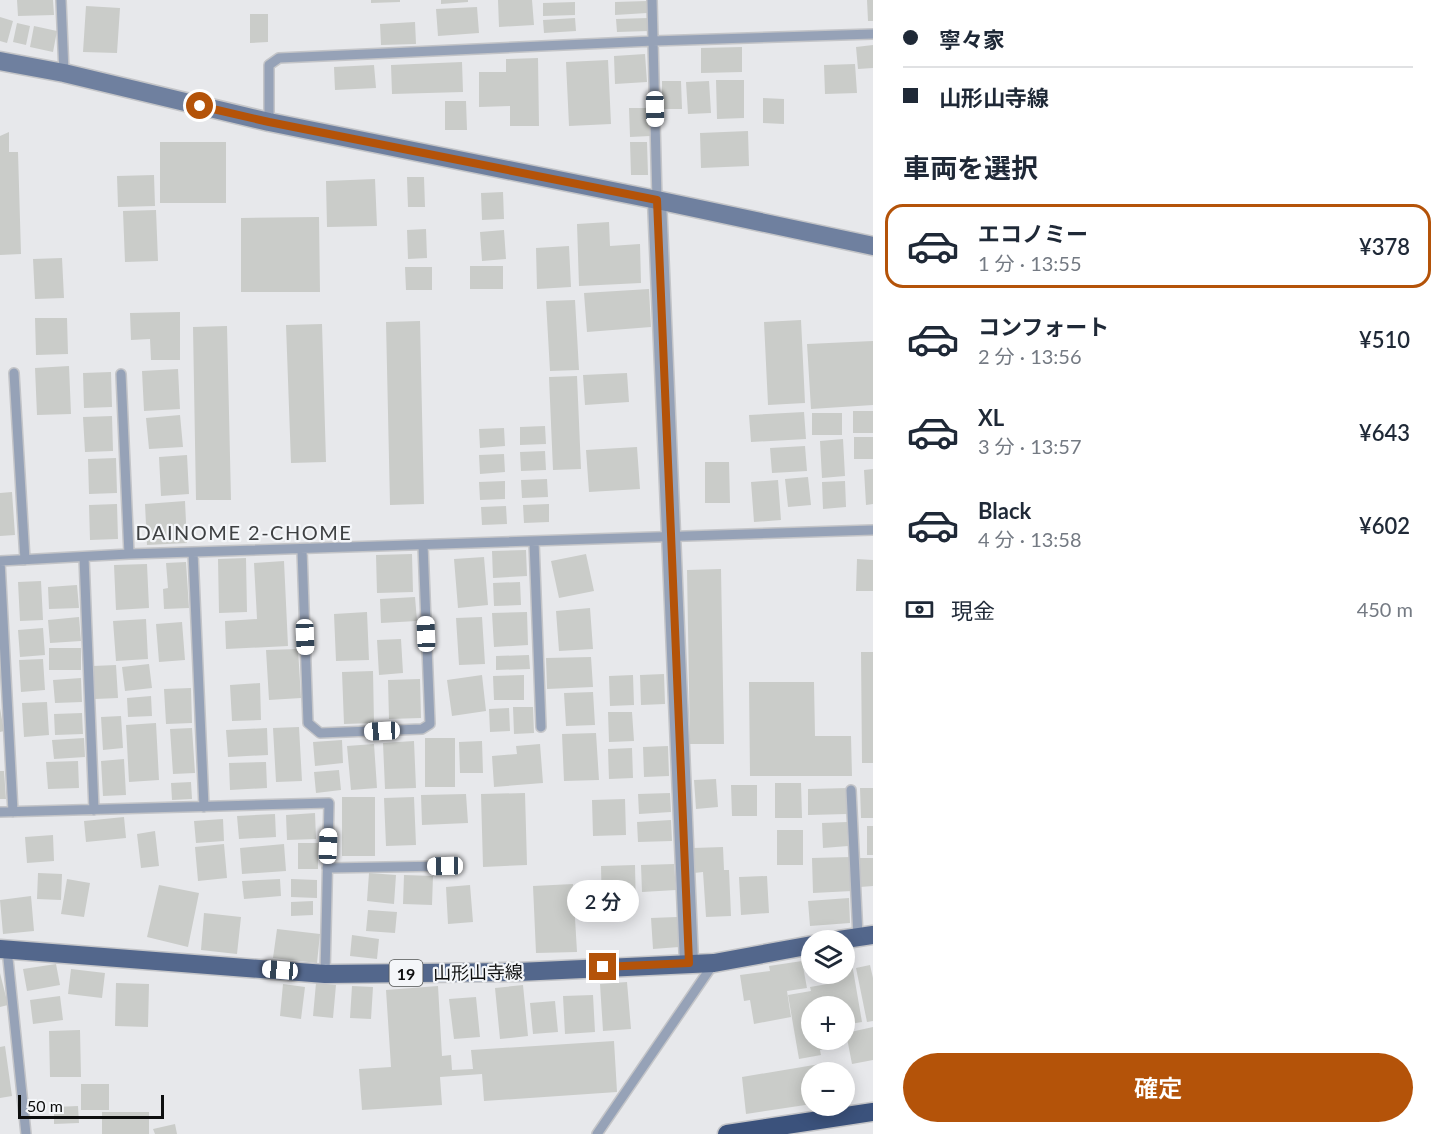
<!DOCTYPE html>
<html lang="ja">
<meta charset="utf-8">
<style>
:root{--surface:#fff;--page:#f6f6f7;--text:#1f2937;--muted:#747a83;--line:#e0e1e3;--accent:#b45309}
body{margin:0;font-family:Lato,"Noto Sans JP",sans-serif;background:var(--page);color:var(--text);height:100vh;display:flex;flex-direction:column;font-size:22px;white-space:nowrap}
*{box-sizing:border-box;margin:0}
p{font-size:20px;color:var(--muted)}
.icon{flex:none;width:33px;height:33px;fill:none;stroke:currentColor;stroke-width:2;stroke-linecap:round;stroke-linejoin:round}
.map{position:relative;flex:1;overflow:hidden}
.details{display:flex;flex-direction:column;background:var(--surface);width:570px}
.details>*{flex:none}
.hud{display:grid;align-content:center;height:132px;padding:0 30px;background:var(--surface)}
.fabs{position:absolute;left:801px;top:930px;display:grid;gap:12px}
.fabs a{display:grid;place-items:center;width:54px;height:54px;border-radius:50%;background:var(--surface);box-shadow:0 3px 15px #0003;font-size:30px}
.scale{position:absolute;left:18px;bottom:15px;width:146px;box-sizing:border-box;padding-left:6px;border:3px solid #0d0e0e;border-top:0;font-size:16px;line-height:21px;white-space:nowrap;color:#0d0e0e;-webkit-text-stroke:4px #f4f6f9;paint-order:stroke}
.end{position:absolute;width:27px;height:27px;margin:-14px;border:8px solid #b45309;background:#fff;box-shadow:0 0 0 3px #fff}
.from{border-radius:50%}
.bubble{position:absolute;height:42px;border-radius:21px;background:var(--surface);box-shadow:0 3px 15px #0003;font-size:20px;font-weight:600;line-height:42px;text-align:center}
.car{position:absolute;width:18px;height:36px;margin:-18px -9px;border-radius:8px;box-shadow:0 0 4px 2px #0007;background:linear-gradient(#fff 24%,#345 0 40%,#fff 0 76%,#345 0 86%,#fff 0)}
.hud b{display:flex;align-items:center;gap:21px;height:57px;font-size:22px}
.hud b+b{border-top:2px solid var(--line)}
.hud i{width:15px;height:15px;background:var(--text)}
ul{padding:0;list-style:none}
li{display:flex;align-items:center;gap:18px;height:84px;margin:0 12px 9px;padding:0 18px;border:3px solid transparent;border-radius:18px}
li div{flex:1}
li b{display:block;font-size:22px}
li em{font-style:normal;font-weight:600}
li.current{border-color:var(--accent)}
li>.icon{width:54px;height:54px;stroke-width:1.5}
h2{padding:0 30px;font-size:27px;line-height:72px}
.pay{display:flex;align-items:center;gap:15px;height:66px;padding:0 30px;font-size:22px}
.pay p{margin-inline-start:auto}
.primary-button{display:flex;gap:12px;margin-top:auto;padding:12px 30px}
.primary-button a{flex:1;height:69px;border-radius:36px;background:var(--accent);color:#fff;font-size:24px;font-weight:600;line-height:69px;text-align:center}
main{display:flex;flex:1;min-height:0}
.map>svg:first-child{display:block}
.building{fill:#caccc9}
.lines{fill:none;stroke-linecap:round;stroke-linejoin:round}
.lane-casing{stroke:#c4c5c8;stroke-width:12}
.street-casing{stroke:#c4c5c8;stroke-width:21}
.secondary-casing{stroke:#c4c5c8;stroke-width:21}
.primary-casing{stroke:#c4c5c8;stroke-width:21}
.highway-casing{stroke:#c4c5c8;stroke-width:21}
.lane{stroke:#96a2b7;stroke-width:9}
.street{stroke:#96a2b7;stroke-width:18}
.secondary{stroke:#6f809f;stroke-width:18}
.primary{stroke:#53678c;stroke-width:18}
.highway{stroke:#3b527c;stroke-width:18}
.route{stroke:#b45309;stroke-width:8}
.labels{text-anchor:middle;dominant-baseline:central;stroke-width:4.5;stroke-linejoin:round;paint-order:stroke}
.shield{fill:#f4f6f9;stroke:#525454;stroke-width:1.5}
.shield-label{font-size:16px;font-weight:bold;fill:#0d0e0e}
.street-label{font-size:18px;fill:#0d0e0e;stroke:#f4f6f9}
.neighbourhood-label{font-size:20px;letter-spacing:1.5px;fill:#3e4042;stroke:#f4f6f9}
</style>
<main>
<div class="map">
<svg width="873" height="1134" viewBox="0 0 873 1134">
<rect width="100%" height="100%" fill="#e7e8eb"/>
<path class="building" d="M17 0H53L54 15 18 16Z
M371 0H400V2L371 3Z
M441 0H468V2L441 4Z
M498 0H532L534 25 499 27Z
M867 0H873V21H868Z
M647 1V13L615 15V2Z
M575 2V15L543 16V3Z
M86 6 120 8 117 53 83 52Z
M477 7 479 33 438 36 436 9Z
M250 14H268V42L250 43Z
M0 17 13 21 7 43 0 41Z
M575 18 576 31 544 33 543 20Z
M648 18 649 31 617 32 616 19Z
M415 22 416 44 381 45 380 24Z
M17 23 30 26 26 45 13 42Z
M34 26 57 31 53 52 30 47Z
M873 45V68L858 69 856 47Z
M742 47V72L701 73V48Z
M645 54 647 82 615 84 614 56Z
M538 58 539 126H510V106L479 107V72H506V59Z
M608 60 611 124 569 126 566 62Z
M462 62 463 92 392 94 391 65Z
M855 64 857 93 825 94 824 65Z
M374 65 376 88 335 90 334 67Z
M716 80H744V118L717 119Z
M662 81H681L682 109H662Z
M709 81 711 113 688 114 686 82Z
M763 98 784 99V124L763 123Z
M445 101H466L467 130H445Z
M629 108H649L650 136 630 137Z
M748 131 749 166 701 168 700 133Z
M9 132V152H18L21 254 0 255V136Z
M160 142H226V203H160Z
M630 142H647L648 175H631Z
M154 175 155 206 118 207 117 176Z
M407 177H424L425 207H408Z
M375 179 377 226 327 227 326 181Z
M503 192 504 219 482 220 481 193Z
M156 210 158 261 125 262 123 211Z
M319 217 320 292H241V218Z
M609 222 610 246 640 244 641 283 579 286 577 224Z
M426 229 427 258 408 259 407 230Z
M504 230 506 259 482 261 480 232Z
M569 246 571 287 537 289 536 248Z
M62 258 64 298 35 299 33 259Z
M470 266H503V289H470Z
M405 267H432V290H406Z
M649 289 651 327 587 332 584 293Z
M575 300 579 370 550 371 546 301Z
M180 312V360H151L150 339 131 340 130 313Z
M35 318H67L68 354 36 355Z
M801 320 805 403 768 405 764 322Z
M420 321 424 504 390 505 386 322Z
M322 324 326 462 291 463 286 325Z
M227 326 231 500H196L193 327Z
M873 341V405L811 409 807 344Z
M69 366 71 414 37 415 35 368Z
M178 369 180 409 144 411 142 371Z
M111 372 112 407 84 408 83 373Z
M627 373 629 402 585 405 583 375Z
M577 376 581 469 553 470 549 377Z
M853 411H873V433H853Z
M804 412 806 439 751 442 749 415Z
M812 413H842V435H812Z
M180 415 183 447 149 449 146 418Z
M112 416 113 451 85 452 83 417Z
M545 426 546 444 520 445V427Z
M504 428 505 446 480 448 479 429Z
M854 437H873V459H854Z
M843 439 845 476 822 478 820 441Z
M805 446 807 471 772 473 770 448Z
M637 447 640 489 589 492 586 450Z
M545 451 546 470 521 471 520 452Z
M504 454 505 472 480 474 479 455Z
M187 455 189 494 161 496 159 457Z
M116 458 117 493 89 494 88 459Z
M705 462H729L730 503H705Z
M873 469V504L866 505 864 470Z
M808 477 811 505 788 507 785 479Z
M547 479 548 497 522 498 521 480Z
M778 480 781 520 754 522 751 482Z
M505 481V499L480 500 479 482Z
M845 481 846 507 823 509 822 482Z
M12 492 15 535 0 536V493Z
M185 501 187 543 147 545 145 504Z
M117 504 118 539 90 540 89 505Z
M549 504V522L524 523 523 505Z
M506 506 507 524 482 525 481 507Z
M526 550 527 576 493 578 492 551Z
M412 554 413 592 377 593 376 555Z
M586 554 594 591 559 598 551 561Z
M484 557 488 605 458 608 454 559Z
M246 558 247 612 219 613 218 559Z
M857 559 873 560V591H856Z
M284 561 288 646 226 649 225 621 257 619 254 563Z
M186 562 189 608 164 609 163 589 168 588 166 563Z
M147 564 149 608 116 610 114 565Z
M721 569 724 744H690L687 570Z
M41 581 43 620 20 621 18 582Z
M520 582 521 605 494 606 493 583Z
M77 585 79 608 49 609 48 587Z
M415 597 417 621 381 623 380 599Z
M590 608 593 649 559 651 556 611Z
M367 612 369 660 336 661 334 614Z
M527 612 528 645 494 647 492 613Z
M79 617 81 641 50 643 48 620Z
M482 617 485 664 459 665 456 618Z
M146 619 148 659 116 661 113 621Z
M182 622 185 660 159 662 156 624Z
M43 628 45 655 20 657 18 630Z
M401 639 403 673 379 675 377 640Z
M49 648H81V670H49Z
M298 649 301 698 269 700 266 650Z
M861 652H873V763H862Z
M529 655 530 669 496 670V656Z
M591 657 593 687 547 689 546 658Z
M43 659 45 690 21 692 19 660Z
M149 664 152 688 125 691 122 667Z
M116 665 118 698 95 699 93 666Z
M373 671 374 723 344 724 342 672Z
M664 674 665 704 641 705 640 675Z
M482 675 486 711 452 716 447 680Z
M524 675V700H494L493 676Z
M633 675 634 705 610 706 609 676Z
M81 678 82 702 55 703 53 680Z
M420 679 421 718 389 719 388 680Z
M749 682H814L815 736H851L852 776H750Z
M260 683 261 720 232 721 230 685Z
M191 688 192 723 166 724 164 689Z
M593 692 595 725 566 726 564 693Z
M151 696 152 716 128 717 127 698Z
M47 702 49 735 24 737 22 703Z
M513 707H533L534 733 514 734Z
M0 708 4 731 0 732Z
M509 708 510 731 490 732 489 709Z
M608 712H632L634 741 609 742Z
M82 713 83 734 55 735 54 714Z
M121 716 123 748 103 750 101 717Z
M156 723 159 780 129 782 126 725Z
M299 727 302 781 276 782 273 728Z
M192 728 195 773 173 774 170 729Z
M267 728 268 755 228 757 226 730Z
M596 733 599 780 564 781 562 734Z
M84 738 85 757 54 759 52 740Z
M425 738H455V787H425Z
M342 740 343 763 315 766 313 742Z
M414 741 416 788 385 789 383 743Z
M482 741 483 773H460L459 742Z
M374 744 377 788 351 790 347 746Z
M540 744 543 783 494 787 492 756 517 754 516 746Z
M668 746 669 776 644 777 643 747Z
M632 748 633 778 609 779 608 749Z
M124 759 126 795 103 796 101 761Z
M78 761 79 788 48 789 46 762Z
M266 762 267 788 230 790 229 763Z
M339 770 341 790 316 793 314 772Z
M0 771H4L6 799H0Z
M716 779 718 807 696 809 694 780Z
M191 782 192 799 172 800 171 783Z
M775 783H801L802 818H775Z
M731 785H757V816H732Z
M847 788V814L808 815V789Z
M860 788H873V818H861Z
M525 793 527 865 483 867 481 794Z
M670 793 671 812 639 814 638 794Z
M466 794 468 823 422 825 421 795Z
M342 797H375V856H342Z
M414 797 416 845 386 846 384 798Z
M625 799 626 835 593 836 592 800Z
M315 813 316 839 287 840 286 815Z
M275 814 276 837 239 839 237 816Z
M124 817 126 838 86 842 84 821Z
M223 819 224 841 196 843 194 821Z
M671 820 672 841 638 842 637 822Z
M847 822 848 846 823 848 822 823Z
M867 826H873V855H867Z
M777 830H803V865H777Z
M155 831 159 866 141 868 137 834Z
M53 835 54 861 27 863 25 837Z
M298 843H318V869H298Z
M224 844 227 878 198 881 195 847Z
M284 844 286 871 242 874 240 848Z
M723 847 724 870H729L731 916 706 917 703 872 694 873 693 848Z
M851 857 852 891 813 893 812 858Z
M859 858H873V886L860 887Z
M674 864 676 890 642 892 641 865Z
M635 865 636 911 602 912 601 866Z
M38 873 62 874 61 900 37 899Z
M369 873 396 875 394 904 367 901Z
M404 875 433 876 432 905 403 904Z
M767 876 769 913 741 915 739 877Z
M67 879 90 883 84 917 61 914Z
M280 879 281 896 244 899 242 881Z
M291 879 317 880V898L291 897Z
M573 884 577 952 536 953 533 886Z
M159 885 199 893 188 947 147 937Z
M470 885 473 922 448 924 446 887Z
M31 896 34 931 3 934 0 900Z
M849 898 850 923 810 926 808 901Z
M313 901V915L291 916V902Z
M368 910 397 912 395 933 366 931Z
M204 913 241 917 237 954 201 950Z
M677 917 679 947 653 949 651 918Z
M277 929 320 934 317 963 273 958Z
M352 935 379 939 377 959 350 956Z
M851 958 862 1022 844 1025V1006H812V1040H842L843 1046 820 1050 821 1055 799 1059 788 995 811 991 810 987 833 983 831 974H844V959Z
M802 961 807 988 787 991 791 1017 754 1024 750 1000 744 1001 740 975 770 971 769 966Z
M56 964 60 985 27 991 23 969Z
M870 965 873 978V1021L867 1022 856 968Z
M71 969 105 973 102 998 68 994Z
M0 973 8 1005 0 1007Z
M627 982 631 1029 603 1031 600 984Z
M116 983 149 984 148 1027 115 1026Z
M316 983 336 985 333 1018 313 1016Z
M283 984 305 987 301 1019 280 1016Z
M523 985 528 1036 500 1039 495 988Z
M352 986 373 987 371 1019 350 1018Z
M438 986 442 1056 451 1055 452 1070 473 1069 471 1050 614 1041 617 1092 484 1101 482 1074 440 1077 442 1105 362 1110 359 1069 391 1067 386 990Z
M593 995 595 1032 565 1034 563 996Z
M60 996 63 1020 33 1024 30 1000Z
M476 997 480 1037 454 1039 449 999Z
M555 1001 558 1032 533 1034 530 1003Z
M873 1027V1060L852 1064 846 1033Z
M80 1030 81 1077H50L49 1031Z
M5 1046 12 1096 0 1098V1047Z
M820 1064 822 1072H812V1104L746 1114 742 1077Z
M81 1084H109V1110H81Z
M78 1106 79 1123 54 1124V1107Z
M102 1112H149V1134H102Z
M175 1124 177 1134H155L153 1129Z"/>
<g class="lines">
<defs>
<path id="lane" d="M61 0 64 73
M652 0 657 200
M269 122V65L279 58 653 41 873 34
M14 373 25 560
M121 374 129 554
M534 541 541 727
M302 550 308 723 320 733 422 729 430 724 423 545
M193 552 204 807
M84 557 94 810
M0 561 129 554 873 530
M0 561 13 812
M851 790 858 937
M0 812 329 803 325 974
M327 868 445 866
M7 949 26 1134
M597 1134 714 963"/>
<path id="street" d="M657 200 689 963"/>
<path id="secondary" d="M0 61 64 73 269 122 657 200 873 246"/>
<path id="primary" d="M839 940 873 935
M0 949 325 974 518 972 714 963 812 945"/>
<path id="highway" d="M727 1134 873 1112"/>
</defs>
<use href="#lane" class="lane-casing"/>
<use href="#street" class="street-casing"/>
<use href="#secondary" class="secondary-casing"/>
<use href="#primary" class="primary-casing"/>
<use href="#highway" class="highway-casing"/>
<use href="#lane" class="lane"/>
<use href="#street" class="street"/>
<use href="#secondary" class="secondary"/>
<use href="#primary" class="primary"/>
<use href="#highway" class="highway"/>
</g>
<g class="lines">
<path class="route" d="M200 106 269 122 657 200 689 963 603 967"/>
</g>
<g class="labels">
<rect class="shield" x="389.5" y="960" width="33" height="26" rx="4.5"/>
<g class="shield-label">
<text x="406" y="973">19</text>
</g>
<g class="street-label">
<text transform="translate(478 972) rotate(-1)">山形山寺線</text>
</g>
<g class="neighbourhood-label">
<text x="244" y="532">DAINOME 2-CHOME</text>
</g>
</g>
</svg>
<div class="fabs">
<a><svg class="icon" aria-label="layers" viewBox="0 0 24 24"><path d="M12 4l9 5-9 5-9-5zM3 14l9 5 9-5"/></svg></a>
<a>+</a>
<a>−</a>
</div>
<div class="scale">50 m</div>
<i class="end from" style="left:200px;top:106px"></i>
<i class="end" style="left:603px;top:967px"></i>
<div class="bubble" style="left:567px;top:880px;width:72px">2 分</div>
<i class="car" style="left:655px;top:109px;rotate:179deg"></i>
<i class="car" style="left:426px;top:634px;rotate:358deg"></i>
<i class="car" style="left:305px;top:637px;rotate:178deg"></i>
<i class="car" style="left:382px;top:731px;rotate:267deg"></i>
<i class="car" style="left:328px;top:846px;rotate:2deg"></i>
<i class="car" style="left:445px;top:866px;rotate:269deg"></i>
<i class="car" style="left:280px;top:970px;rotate:275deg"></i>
</div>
<section class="details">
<div class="hud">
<b><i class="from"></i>寧々家</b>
<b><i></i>山形山寺線</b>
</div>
<h2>車両を選択</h2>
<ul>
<li class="current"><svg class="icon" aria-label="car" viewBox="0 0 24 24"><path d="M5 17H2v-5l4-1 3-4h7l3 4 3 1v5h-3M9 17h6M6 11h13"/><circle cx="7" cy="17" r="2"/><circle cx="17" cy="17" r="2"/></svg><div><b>エコノミー</b><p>1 分 · 13:55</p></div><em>¥378</em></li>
<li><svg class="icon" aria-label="car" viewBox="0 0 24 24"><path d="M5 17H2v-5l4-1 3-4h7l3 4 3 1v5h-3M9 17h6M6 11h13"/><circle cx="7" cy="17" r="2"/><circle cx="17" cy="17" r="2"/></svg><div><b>コンフォート</b><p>2 分 · 13:56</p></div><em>¥510</em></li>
<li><svg class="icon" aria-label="car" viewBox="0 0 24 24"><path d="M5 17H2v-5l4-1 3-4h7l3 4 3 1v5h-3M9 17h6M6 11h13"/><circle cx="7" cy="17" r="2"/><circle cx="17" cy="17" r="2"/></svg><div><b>XL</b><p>3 分 · 13:57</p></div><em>¥643</em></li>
<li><svg class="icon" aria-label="car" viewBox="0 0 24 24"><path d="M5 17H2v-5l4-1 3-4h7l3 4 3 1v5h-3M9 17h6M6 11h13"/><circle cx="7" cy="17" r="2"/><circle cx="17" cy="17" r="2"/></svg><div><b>Black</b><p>4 分 · 13:58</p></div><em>¥602</em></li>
</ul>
<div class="pay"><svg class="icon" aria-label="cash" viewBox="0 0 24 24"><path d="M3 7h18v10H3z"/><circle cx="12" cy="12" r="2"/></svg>現金<p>450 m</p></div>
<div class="primary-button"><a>確定</a></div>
</section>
</main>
